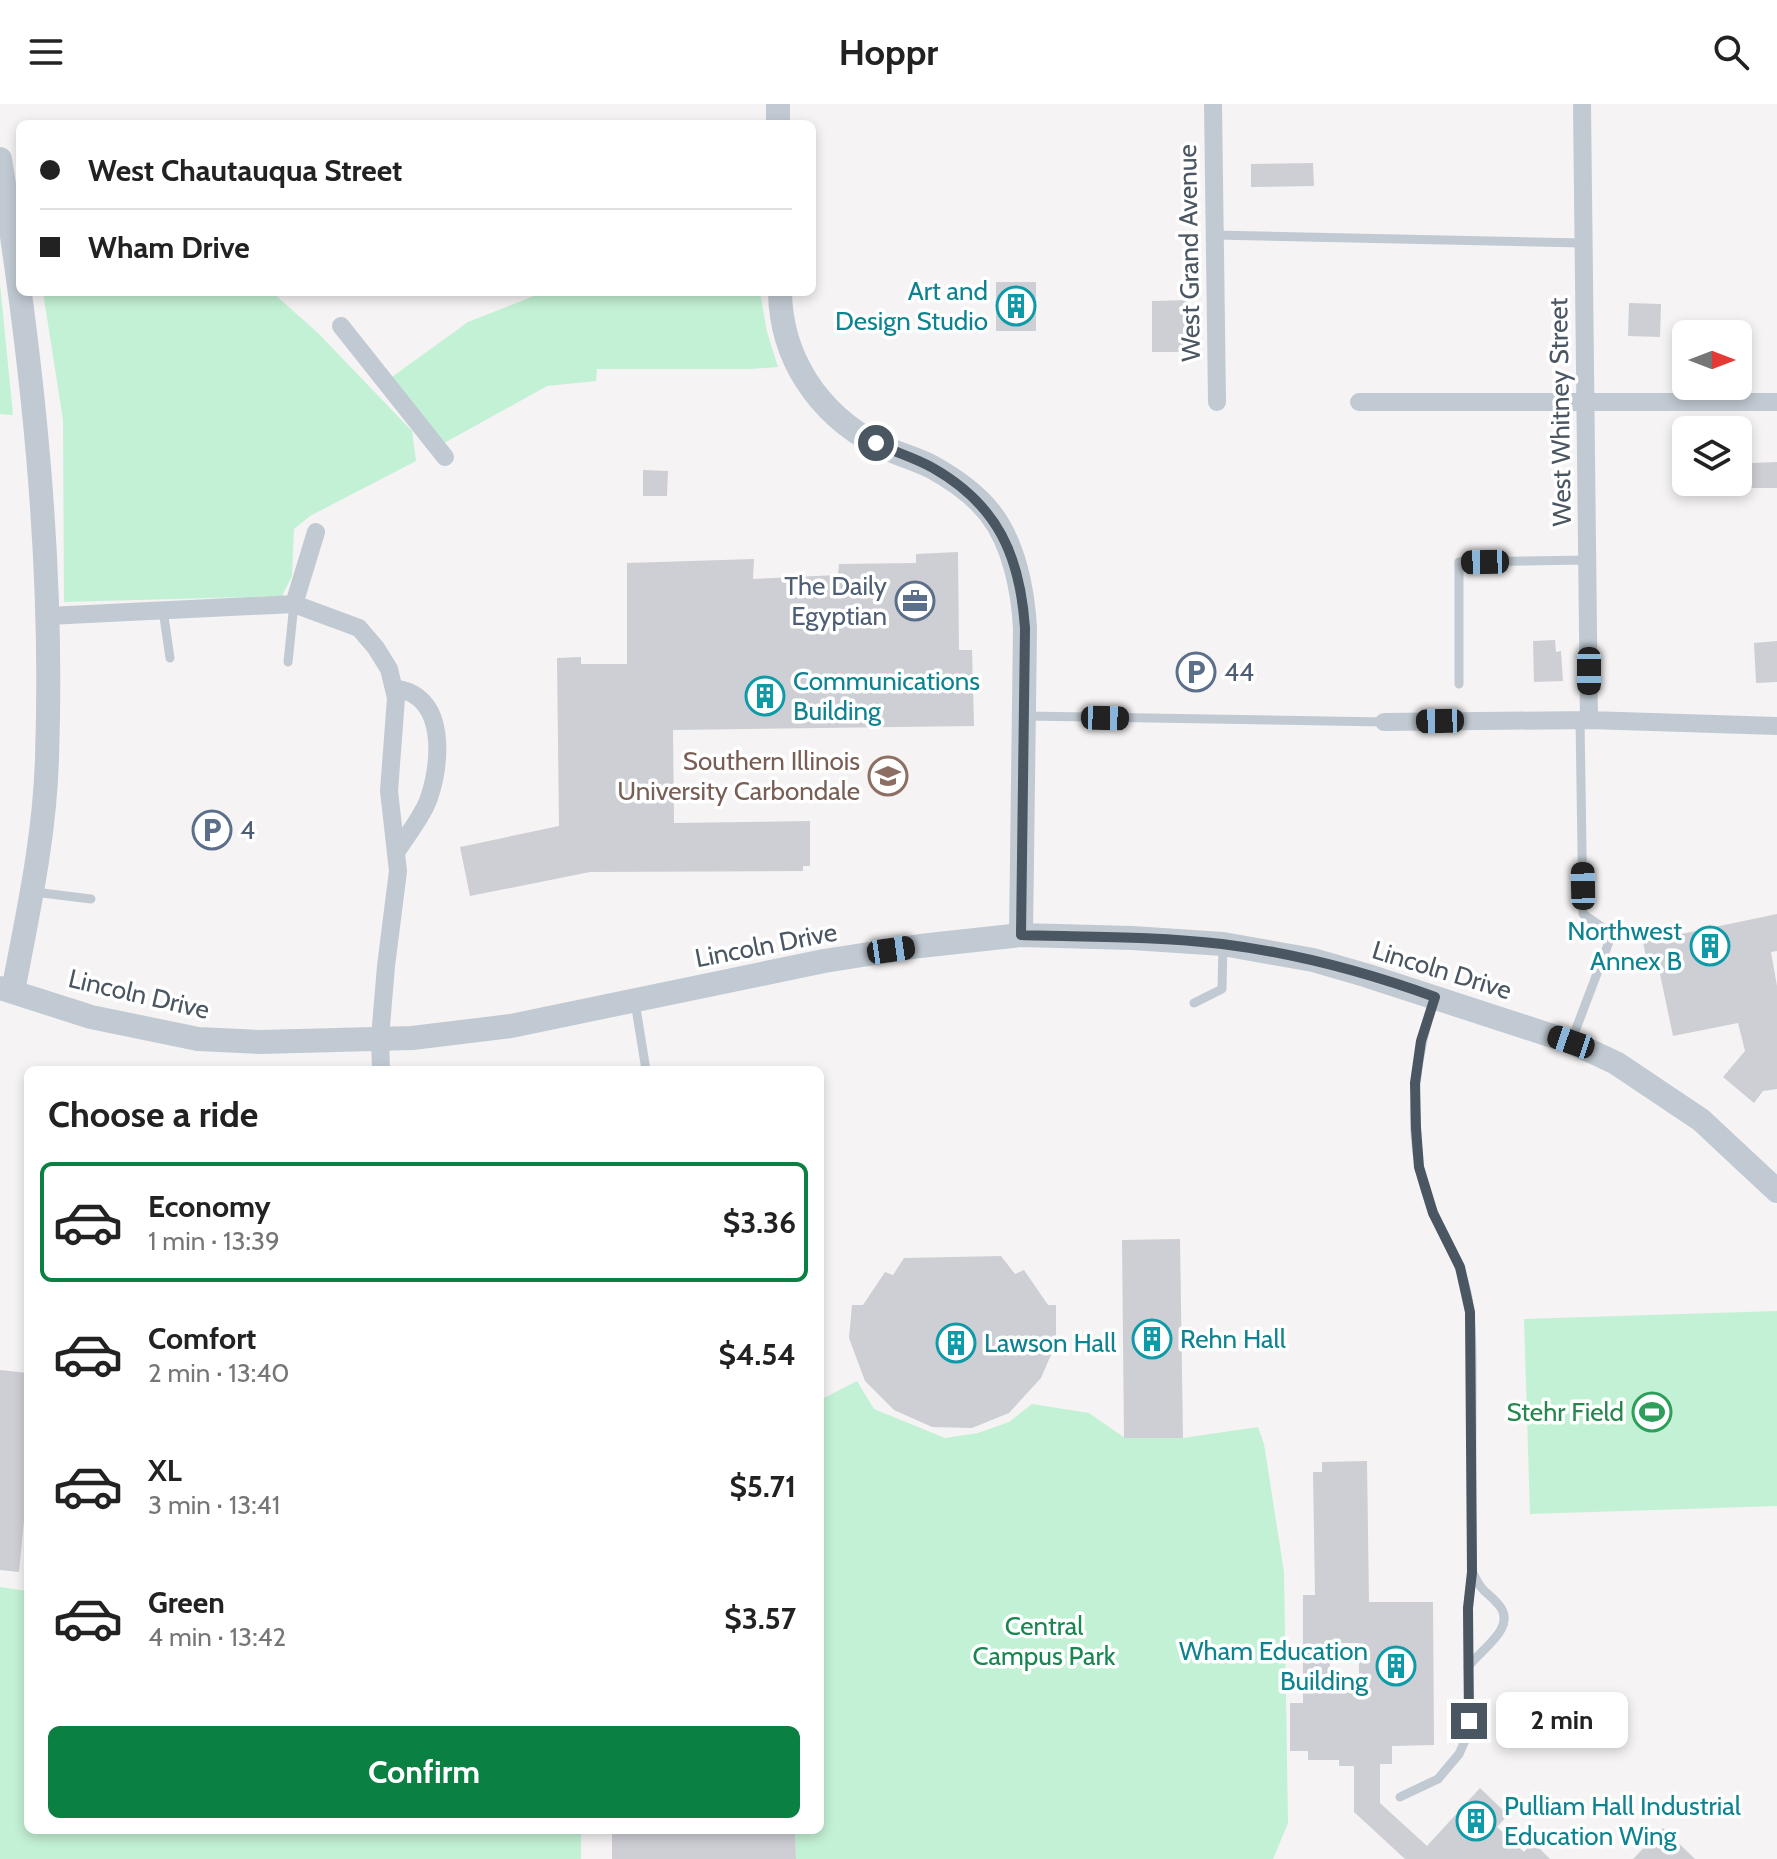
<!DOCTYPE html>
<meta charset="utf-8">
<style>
:root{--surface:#fff;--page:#f6f6f6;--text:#222;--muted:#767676;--line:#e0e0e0;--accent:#0b8043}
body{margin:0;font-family:Cabin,sans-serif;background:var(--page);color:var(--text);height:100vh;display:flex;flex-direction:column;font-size:30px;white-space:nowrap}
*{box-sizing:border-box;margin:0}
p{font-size:26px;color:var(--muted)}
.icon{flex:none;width:44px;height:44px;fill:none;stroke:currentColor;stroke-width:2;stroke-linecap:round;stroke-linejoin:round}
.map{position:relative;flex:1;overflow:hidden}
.drawer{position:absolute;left:24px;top:962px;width:800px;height:768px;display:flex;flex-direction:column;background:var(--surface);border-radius:12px;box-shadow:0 4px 12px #0003}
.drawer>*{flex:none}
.hud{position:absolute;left:16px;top:16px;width:800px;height:176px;border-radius:12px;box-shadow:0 4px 12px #0003;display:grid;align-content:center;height:176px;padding:0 24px;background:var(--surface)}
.needle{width:52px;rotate:90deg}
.controls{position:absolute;left:1672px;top:216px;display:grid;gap:16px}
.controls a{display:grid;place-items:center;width:80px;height:80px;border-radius:12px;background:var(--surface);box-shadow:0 4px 12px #0003;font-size:40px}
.end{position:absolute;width:36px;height:36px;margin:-18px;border:10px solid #4a5661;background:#fff;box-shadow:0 0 0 4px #fff}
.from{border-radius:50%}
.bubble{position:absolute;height:56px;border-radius:12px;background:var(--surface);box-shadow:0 4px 12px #0003;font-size:26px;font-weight:700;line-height:56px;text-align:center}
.car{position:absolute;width:24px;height:48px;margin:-24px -12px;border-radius:10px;box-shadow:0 0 6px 2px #0007;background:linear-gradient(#222 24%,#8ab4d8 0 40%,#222 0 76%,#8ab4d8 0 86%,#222 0)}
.hud b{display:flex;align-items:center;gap:28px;height:76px;font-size:30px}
.hud b+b{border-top:2px solid var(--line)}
.hud i{width:20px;height:20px;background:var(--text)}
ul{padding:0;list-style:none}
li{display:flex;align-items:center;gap:24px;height:120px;margin:0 16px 12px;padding:0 8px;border:4px solid transparent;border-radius:12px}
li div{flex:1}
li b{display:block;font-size:30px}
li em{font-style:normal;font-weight:700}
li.on{border-color:var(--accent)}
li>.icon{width:72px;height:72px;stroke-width:1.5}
h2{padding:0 24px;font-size:36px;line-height:96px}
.cta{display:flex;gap:16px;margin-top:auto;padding:16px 24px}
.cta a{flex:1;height:92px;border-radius:12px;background:var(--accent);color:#fff;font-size:32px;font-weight:700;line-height:92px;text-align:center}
header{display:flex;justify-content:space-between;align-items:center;height:104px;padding:0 24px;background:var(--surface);font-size:36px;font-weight:700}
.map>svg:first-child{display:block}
.green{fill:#c3f1d5}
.building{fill:#cdcfd5;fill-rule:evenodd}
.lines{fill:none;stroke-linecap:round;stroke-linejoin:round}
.service{stroke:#c1cad2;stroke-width:9}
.minor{stroke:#c1cad2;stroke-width:18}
.tertiary{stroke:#c1cad2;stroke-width:24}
.route{stroke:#4a5661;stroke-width:10}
.labels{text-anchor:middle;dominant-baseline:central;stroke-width:7;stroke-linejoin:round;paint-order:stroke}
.street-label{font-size:26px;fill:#4a5661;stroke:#fff}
.culture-label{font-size:26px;fill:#0d838f;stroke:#fff;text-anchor:start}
.service-label{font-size:26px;fill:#4e5e75;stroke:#fff;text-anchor:start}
.education-label{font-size:26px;fill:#785e54;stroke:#fff;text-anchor:end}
.leisure-label{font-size:26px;fill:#27864d;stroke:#fff;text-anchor:end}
.park-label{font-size:26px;fill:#17864f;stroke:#fff}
</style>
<header><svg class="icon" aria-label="menu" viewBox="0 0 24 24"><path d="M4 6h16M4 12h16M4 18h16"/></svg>Hoppr<svg class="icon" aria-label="search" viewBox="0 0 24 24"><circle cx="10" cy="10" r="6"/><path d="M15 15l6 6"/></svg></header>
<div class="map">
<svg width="1777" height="1755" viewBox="0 0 1777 1755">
<rect width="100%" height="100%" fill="#f5f3f3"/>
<path class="green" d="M0 180 13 311 0 310Z
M43 188H272L319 230 412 327 416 357 310 412 294 425 292 472 282 492 64 498 63 316Z
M544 188H760L767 228 778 263 750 265H597L596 277 547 282 437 343 385 278 468 218Z
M1777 1207V1402L1530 1410 1524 1215Z
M857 1277 874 1305 945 1334 978 1329 1009 1318 1032 1300 1089 1309 1125 1334H1183L1258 1323 1264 1340 1284 1468 1288 1719 1273 1755H796L795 1726H820V1296Z
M0 1483 28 1487V1726H581V1755H0Z"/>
<path class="building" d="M1313 59 1314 82 1251 83V60Z
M996 178H1036V227H996Z
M1189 196 1190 248H1152V197Z
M1629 199 1661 200 1660 233 1628 232Z
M1777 358V384H1751V359Z
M643 366 668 367 667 392H643Z
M958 448 959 546H972L974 622 673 626 674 719 810 717V762H803V767L590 768 470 792 460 743 559 722 557 554 581 553V560H627V459L754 455 753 475 838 471 839 460 916 459V450Z
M1555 536 1556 548 1561 547 1563 577 1534 578 1533 537Z
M1777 537V578L1756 579 1754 539Z
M1777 810V847L1771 848 1777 882V985L1763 987 1754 999 1723 973 1745 947 1738 919 1673 932 1657 856 1647 858 1643 838Z
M1180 1135 1183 1334H1124L1122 1136Z
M1001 1152 1015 1170 1024 1166 1048 1201H1056V1239L1041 1274 1009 1309 972 1324 932 1323 894 1306 865 1277 849 1234 852 1201H863L885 1168 893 1171 904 1154Z
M0 1266 28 1269V1375L19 1468 0 1466Z
M1367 1357 1369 1498H1433L1434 1641 1392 1642V1660H1380V1699L1427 1742 1480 1684 1508 1711 1497 1723 1524 1748 1533 1738 1550 1755H1405L1354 1708V1662H1339V1656H1308V1647H1290V1599H1303V1491H1315L1313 1368H1322V1358ZM1330 1539H1359V1584H1330Z
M1663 1724 1695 1755H1633Z
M612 1726H795L796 1755H612Z"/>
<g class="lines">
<path class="service" d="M1215 131 1583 139
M163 506 170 554
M288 558 294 500
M1459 580V458L1588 456
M1026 612 1384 618
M34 788 91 795
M635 898 646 966
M1194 899 1222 885 1223 840
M1571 938 1612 830 1583 810 1580 616
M1468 1563C1481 1545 1519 1523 1498 1500 1487 1487 1483 1490 1474 1471
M1400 1693 1438 1675 1459 1650 1469 1628 1468 1504 1472 1468C1471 1411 1472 1354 1472 1298 1472 1264 1473 1228 1468 1194 1463 1163 1446 1139 1434 1110 1404 1042 1412 964 1434 896"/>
<path class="minor" d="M1213 0 1217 298
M1582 0 1589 616
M341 222 445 353
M1359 298H1777
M294 500 316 428
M48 512 294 500 359 524 376 544 389 565 396 594 389 687 398 767 386 862 380 934 381 966
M395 584C401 586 408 587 413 590 446 609 439 664 429 694 423 712 407 731 397 747
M1384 618 1589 616 1777 622"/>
<path class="tertiary" d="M778 0V20
M0 55C32 252 54 453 47 653 45 732 28 809 13 887
M780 188C781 254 818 309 876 340 894 349 915 354 932 363 952 374 976 391 990 409 1014 440 1023 486 1025 524L1021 831
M0 884 91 913 198 935 260 938 412 934 511 922 824 857 920 842 1021 831 1132 834 1223 840 1313 856 1365 871 1571 938 1616 959 1701 1016 1777 1087"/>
</g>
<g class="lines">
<path class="route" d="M876 339C894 348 916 354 933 364 998 401 1020 452 1025 524L1021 831C1087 833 1155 832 1222 840 1294 849 1366 868 1435 893L1421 937 1415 979 1416 1024 1419 1063 1433 1109 1460 1163 1470 1208 1472 1468 1468 1504 1469 1617"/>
</g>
<defs>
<symbol id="building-ring" viewBox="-11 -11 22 22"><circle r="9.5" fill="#fff" stroke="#0f9aa8" stroke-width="1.5"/><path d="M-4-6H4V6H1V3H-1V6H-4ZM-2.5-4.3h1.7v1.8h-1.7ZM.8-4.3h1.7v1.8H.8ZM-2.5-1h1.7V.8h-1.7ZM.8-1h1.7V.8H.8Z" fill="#0f9aa8"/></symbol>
<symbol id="office-ring" viewBox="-11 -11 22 22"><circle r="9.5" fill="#fff" stroke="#5c6f8a" stroke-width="1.5"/><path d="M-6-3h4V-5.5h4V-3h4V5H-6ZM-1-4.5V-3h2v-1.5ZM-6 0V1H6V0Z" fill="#5c6f8a"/></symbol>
<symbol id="parking-ring" viewBox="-11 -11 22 22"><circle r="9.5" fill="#fff" stroke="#5c6f8a" stroke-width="1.5"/><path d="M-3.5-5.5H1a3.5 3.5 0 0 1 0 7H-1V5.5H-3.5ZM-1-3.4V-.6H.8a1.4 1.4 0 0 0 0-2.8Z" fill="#5c6f8a"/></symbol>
<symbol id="university-ring" viewBox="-11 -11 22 22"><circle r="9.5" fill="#fff" stroke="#8d6e63" stroke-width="1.5"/><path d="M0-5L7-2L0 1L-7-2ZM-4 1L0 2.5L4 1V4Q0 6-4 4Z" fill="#8d6e63"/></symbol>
<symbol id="stadium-ring" viewBox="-11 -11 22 22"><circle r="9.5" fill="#fff" stroke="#2e9e5b" stroke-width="1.5"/><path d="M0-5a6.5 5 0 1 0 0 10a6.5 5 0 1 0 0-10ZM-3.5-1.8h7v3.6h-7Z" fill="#2e9e5b"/></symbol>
</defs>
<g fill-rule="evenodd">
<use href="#building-ring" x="994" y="180" width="44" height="44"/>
<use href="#office-ring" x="893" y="475" width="44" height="44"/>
<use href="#parking-ring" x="1174" y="546" width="44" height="44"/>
<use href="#building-ring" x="743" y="570" width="44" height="44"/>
<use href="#university-ring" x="866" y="650" width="44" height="44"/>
<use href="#parking-ring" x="190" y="704" width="44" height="44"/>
<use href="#building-ring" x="1688" y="820" width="44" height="44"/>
<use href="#building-ring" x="1130" y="1213" width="44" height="44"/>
<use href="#building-ring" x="934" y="1217" width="44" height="44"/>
<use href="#stadium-ring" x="1630" y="1286" width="44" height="44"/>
<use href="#building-ring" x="1374" y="1540" width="44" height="44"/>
<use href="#building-ring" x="1454" y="1695" width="44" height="44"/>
</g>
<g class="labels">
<g class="street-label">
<text transform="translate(1189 149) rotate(-91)">West Grand Avenue</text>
<text transform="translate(1560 308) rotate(-91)">West Whitney Street</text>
<text transform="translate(766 841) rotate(-11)">Lincoln Drive</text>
<text transform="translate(1442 866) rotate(17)">Lincoln Drive</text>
<text transform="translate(139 890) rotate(13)">Lincoln Drive</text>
</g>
<g class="culture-label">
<text x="988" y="187" text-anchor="end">Art and<tspan x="988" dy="30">Design Studio</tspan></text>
<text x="793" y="577">Communications<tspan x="793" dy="30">Building</tspan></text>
<text x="1682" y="827" text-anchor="end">Northwest<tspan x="1682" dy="30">Annex B</tspan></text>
<text x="1180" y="1235">Rehn Hall</text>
<text x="984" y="1239">Lawson Hall</text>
<text x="1368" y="1547" text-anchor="end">Wham Education<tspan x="1368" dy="30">Building</tspan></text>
<text x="1504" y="1702">Pulliam Hall Industrial<tspan x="1504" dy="30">Education Wing</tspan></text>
</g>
<g class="service-label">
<text x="887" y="482" text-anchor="end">The Daily<tspan x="887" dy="30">Egyptian</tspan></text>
<text x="1224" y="568">44</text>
<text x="240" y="726">4</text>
</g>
<g class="education-label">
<text x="860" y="657">Southern Illinois<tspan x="860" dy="30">University Carbondale</tspan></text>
</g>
<g class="leisure-label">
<text x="1624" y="1308">Stehr Field</text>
</g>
<g class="park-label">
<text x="1044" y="1522">Central<tspan x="1044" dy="30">Campus Park</tspan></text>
</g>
</g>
</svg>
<div class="controls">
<a><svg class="needle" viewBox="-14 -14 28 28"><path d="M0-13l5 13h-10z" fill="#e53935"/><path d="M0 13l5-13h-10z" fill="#767676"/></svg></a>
<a><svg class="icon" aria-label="layers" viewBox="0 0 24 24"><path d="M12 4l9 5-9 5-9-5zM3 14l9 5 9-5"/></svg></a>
</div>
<i class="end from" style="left:876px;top:339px"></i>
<i class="end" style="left:1469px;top:1617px"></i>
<div class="bubble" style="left:1496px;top:1588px;width:132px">2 min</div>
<i class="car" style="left:1485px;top:458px;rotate:269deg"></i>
<i class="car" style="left:1589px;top:567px;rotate:180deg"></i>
<i class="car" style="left:1105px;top:614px;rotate:91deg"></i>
<i class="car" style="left:1440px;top:617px;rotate:269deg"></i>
<i class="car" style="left:1583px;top:782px;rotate:359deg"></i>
<i class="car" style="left:891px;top:846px;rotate:82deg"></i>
<i class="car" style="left:1571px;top:938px;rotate:289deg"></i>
<div class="hud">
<b><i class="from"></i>West Chautauqua Street</b>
<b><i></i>Wham Drive</b>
</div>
<section class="drawer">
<h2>Choose a ride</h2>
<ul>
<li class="on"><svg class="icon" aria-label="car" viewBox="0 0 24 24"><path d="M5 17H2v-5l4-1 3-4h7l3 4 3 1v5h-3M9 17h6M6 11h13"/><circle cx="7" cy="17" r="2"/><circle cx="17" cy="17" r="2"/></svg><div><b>Economy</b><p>1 min · 13:39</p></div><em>$3.36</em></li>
<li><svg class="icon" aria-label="car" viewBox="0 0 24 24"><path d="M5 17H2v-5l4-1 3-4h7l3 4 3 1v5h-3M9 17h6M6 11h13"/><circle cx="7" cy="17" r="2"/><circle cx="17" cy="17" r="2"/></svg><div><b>Comfort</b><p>2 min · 13:40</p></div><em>$4.54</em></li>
<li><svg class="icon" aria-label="car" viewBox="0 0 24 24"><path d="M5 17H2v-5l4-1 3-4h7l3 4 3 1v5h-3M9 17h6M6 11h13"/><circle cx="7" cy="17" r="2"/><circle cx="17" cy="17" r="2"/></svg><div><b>XL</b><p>3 min · 13:41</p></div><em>$5.71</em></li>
<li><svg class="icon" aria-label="car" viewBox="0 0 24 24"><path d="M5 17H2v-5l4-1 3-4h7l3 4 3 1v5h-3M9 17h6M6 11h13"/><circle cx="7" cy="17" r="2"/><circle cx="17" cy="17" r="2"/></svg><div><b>Green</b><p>4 min · 13:42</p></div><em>$3.57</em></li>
</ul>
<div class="cta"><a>Confirm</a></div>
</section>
</div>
